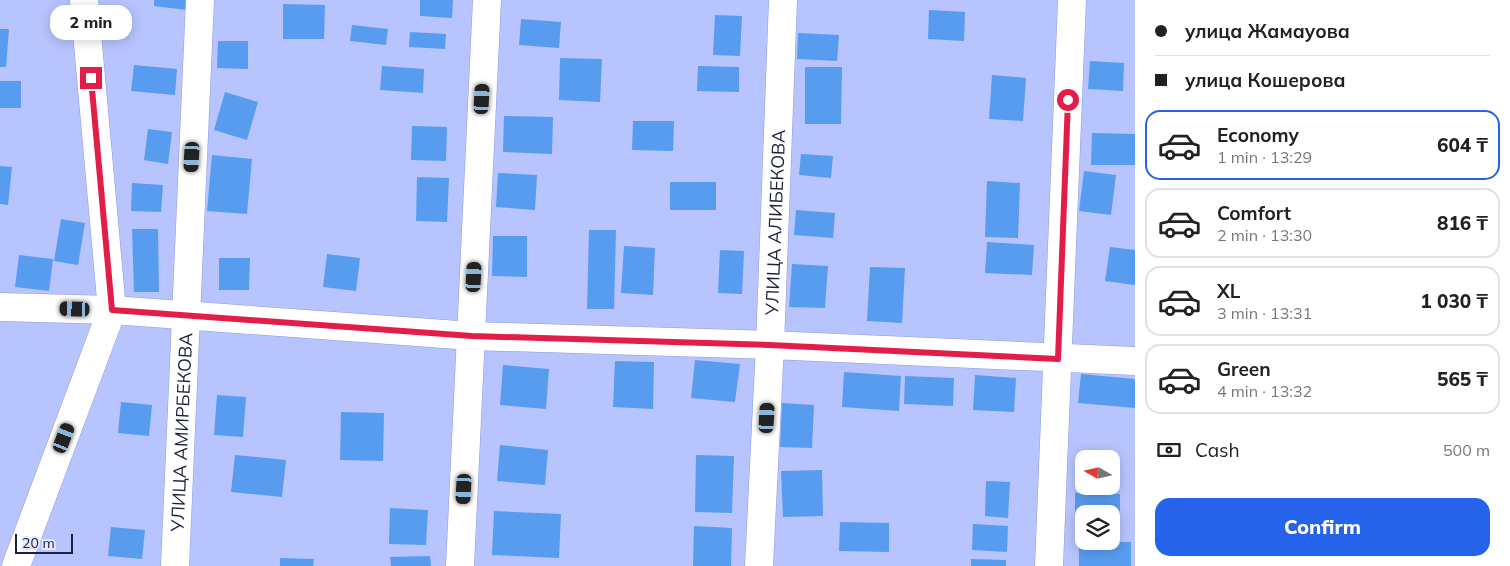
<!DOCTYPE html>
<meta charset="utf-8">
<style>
:root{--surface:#fff;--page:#f2f2f2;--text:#222;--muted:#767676;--line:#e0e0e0;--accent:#2563eb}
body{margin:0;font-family:Mulish,sans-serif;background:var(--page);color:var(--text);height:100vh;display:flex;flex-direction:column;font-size:19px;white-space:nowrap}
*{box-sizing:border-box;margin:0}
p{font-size:16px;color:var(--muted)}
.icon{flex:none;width:28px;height:28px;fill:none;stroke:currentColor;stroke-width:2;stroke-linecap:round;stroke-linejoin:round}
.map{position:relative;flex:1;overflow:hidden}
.drawer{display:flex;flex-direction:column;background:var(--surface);width:375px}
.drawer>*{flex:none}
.banner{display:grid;align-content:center;height:110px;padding:0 20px;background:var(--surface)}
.needle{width:32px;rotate:279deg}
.fabs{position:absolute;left:1075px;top:450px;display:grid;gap:10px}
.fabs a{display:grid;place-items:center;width:45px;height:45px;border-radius:10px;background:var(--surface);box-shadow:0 2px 12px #0003;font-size:25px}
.scale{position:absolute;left:15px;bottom:12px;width:58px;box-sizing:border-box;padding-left:5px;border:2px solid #1b203b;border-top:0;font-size:14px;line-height:18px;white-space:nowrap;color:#1b203b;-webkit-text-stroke:4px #e2e7fe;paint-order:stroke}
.end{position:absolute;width:22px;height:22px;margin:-11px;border:6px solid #e11d48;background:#fff;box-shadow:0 0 0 2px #fff}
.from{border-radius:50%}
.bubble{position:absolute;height:35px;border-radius:15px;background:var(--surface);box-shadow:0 2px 12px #0003;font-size:16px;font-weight:800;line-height:35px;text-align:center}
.car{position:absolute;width:15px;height:30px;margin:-15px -8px;border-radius:6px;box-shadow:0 0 4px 1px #0007;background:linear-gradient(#222 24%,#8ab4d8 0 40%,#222 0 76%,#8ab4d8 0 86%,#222 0)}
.banner b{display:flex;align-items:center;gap:18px;height:48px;font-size:19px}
.banner b+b{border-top:1px solid var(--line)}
.banner i{width:12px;height:12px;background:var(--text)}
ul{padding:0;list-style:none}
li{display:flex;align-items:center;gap:15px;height:70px;margin:0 10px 8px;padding:0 10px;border:2px solid var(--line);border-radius:15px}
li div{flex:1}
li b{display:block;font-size:19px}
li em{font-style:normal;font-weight:800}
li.active{border-color:var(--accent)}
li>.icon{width:45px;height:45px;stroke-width:1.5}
.pay{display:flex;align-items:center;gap:12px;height:55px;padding:0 20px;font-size:19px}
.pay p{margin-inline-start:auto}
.button{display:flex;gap:10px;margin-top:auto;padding:10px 20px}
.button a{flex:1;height:58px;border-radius:15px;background:var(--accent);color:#fff;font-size:20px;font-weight:800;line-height:58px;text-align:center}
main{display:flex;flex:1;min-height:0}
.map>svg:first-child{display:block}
.building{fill:#589cf0}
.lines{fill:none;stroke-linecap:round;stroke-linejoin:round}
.minor-casing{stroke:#8c9adf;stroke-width:29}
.minor{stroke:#fff;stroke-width:28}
.route{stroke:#e11d48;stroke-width:6}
.labels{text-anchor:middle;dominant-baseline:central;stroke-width:4.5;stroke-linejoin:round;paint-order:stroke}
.street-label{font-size:18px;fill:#1b203b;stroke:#e2e7fe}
</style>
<main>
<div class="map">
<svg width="1135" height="566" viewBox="0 0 1135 566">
<rect width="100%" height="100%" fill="#b8c4fe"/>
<path class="building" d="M154 0H188L187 10 154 6Z
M420 0H453L452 18 420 16Z
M283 4 325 5 324 39H283Z
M929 10 965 12 964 41 928 39Z
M715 15 742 16 740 56 713 55Z
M521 19 561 22 559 48 519 45Z
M352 25 388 29 386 45 350 41Z
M0 29H9L6 67H0Z
M410 32 446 34 445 49 409 47Z
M798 33 839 35 837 61 797 59Z
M218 41H248V69L217 68Z
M560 58 602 59 600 102 559 100Z
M1090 61 1124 63 1123 91 1088 89Z
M134 65 177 69 175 95 131 91Z
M382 66 424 69 423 93 380 90Z
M698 66 739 67V92L697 91Z
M805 67H842L841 124H805Z
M992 75 1026 78 1023 121 989 119Z
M0 81H21V108H0Z
M225 92 258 102 247 140 214 130Z
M504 116 553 117 552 154 503 152Z
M633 121H674L673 151 632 150Z
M412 126 447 127 446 161 411 160Z
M148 129 172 132 168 164 144 160Z
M1092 133 1135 134V165H1091Z
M801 154 833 156 831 178 799 175Z
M212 155 252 159 247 214 207 211Z
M0 166 12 167 8 205 0 204Z
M1084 171 1116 175 1111 215 1079 211Z
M498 173 537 175 535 210 496 207Z
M417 177 449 178 447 222 416 221Z
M987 181 1020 183 1018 238 985 237Z
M670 182H716V210H670Z
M132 183 163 185 161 212 131 211Z
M796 210 835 213 833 238 794 235Z
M61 219 85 223 78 265 54 261Z
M132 229H158L159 292H134Z
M589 230H616L614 309H587Z
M493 236H527V277L492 276Z
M987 242 1034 245 1032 275 985 273Z
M624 246 655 248 653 295 621 293Z
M1110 247 1135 250V285L1105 281Z
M720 250 744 251 742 294 718 293Z
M327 254 360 258 356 291 323 287Z
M19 255 53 259 49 291 15 287Z
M219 258H250L249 290H219Z
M792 264 828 266 825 308 789 307Z
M870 267 905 268 902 323 867 321Z
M695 360 740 364 735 402 691 398Z
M615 361 654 362 653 409 613 407Z
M503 365 549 369 546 409 500 405Z
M844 372 901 376 899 411 842 407Z
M1081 374 1135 379V408L1078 403Z
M975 375 1016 378 1014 412 973 410Z
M905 376 954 378 953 406 904 404Z
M217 395 246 397 243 437 214 435Z
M121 402 152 405 149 436 118 433Z
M782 403 814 405 812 448 780 447Z
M341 412 384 413 383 461 340 460Z
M500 445 548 450 545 485 497 481Z
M235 455 286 460 282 497 231 492Z
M696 455 734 456 732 513 695 512Z
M822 470 823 516 783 517 781 471Z
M986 481 1010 482 1008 518 985 516Z
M1075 493 1120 494V529H1111V514H1084V529H1075Z
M390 508 428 510 426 545 389 544Z
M494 511 561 514 559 558 492 555Z
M840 522 889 523V552L839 551Z
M973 524 1008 526 1007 552 972 550Z
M694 526 732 528 731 566H693Z
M111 527 145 530 142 559 108 556Z
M1079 541 1131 542V566H1079Z
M430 556 431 566H391L390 557Z
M280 558 314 559 313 566H280Z
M971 559 1006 560V566H971Z"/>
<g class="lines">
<defs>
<g id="minor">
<path d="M0 307 112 310 472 336 770 345 1135 361"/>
<path d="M16 566 112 310 84 0"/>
<path id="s1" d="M175 566 200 0"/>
<path d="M460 566 487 0"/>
<path id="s2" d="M759 566 770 345 783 0"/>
<path d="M1049 566 1072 0"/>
</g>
</defs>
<use href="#minor" class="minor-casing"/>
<use href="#minor" class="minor"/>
</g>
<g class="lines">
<path class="route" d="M91 78 112 310 472 336 770 345 1058 359 1068 100"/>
</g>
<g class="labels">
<g class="street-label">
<text stroke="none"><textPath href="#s2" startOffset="344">УЛИЦА АЛИБЕКОВА</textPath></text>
<text stroke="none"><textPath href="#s1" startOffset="134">УЛИЦА АМИРБЕКОВА</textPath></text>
</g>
</g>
</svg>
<div class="fabs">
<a><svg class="needle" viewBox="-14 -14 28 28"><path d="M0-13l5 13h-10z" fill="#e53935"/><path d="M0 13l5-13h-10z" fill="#767676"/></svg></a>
<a><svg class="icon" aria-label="layers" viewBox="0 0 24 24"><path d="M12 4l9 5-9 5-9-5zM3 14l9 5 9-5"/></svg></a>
</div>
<div class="scale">20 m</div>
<i class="end from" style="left:1068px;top:100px"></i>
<i class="end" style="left:91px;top:78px"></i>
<div class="bubble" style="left:50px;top:5px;width:82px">2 min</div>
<i class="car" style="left:482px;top:99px;rotate:3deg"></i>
<i class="car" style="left:192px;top:157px;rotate:183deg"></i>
<i class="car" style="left:474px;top:277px;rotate:3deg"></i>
<i class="car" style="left:75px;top:309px;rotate:272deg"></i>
<i class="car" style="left:767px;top:418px;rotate:3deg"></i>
<i class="car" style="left:64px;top:438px;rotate:21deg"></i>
<i class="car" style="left:464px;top:489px;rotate:183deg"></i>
</div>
<section class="drawer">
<div class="banner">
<b><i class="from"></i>улица Жамауова</b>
<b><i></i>улица Кошерова</b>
</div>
<ul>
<li class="active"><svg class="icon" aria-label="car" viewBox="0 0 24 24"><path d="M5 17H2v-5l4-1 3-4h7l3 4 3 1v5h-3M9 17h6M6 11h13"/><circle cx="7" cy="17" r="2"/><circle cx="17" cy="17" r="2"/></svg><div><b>Economy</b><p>1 min · 13:29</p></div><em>604 ₸</em></li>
<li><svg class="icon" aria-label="car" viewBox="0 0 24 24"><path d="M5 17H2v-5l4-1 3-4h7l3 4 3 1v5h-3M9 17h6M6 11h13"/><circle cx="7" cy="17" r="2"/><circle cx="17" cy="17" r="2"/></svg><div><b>Comfort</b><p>2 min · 13:30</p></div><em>816 ₸</em></li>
<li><svg class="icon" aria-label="car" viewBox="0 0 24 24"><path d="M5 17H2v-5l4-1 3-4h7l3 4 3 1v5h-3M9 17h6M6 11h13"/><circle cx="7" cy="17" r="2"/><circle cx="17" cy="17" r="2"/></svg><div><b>XL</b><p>3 min · 13:31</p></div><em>1 030 ₸</em></li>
<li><svg class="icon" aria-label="car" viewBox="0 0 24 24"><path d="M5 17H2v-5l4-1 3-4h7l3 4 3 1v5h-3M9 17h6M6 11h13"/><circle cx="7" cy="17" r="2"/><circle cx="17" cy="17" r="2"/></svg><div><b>Green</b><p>4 min · 13:32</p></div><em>565 ₸</em></li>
</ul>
<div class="pay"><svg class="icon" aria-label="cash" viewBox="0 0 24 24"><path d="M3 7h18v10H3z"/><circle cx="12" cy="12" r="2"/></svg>Cash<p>500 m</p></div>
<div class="button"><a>Confirm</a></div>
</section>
</main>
